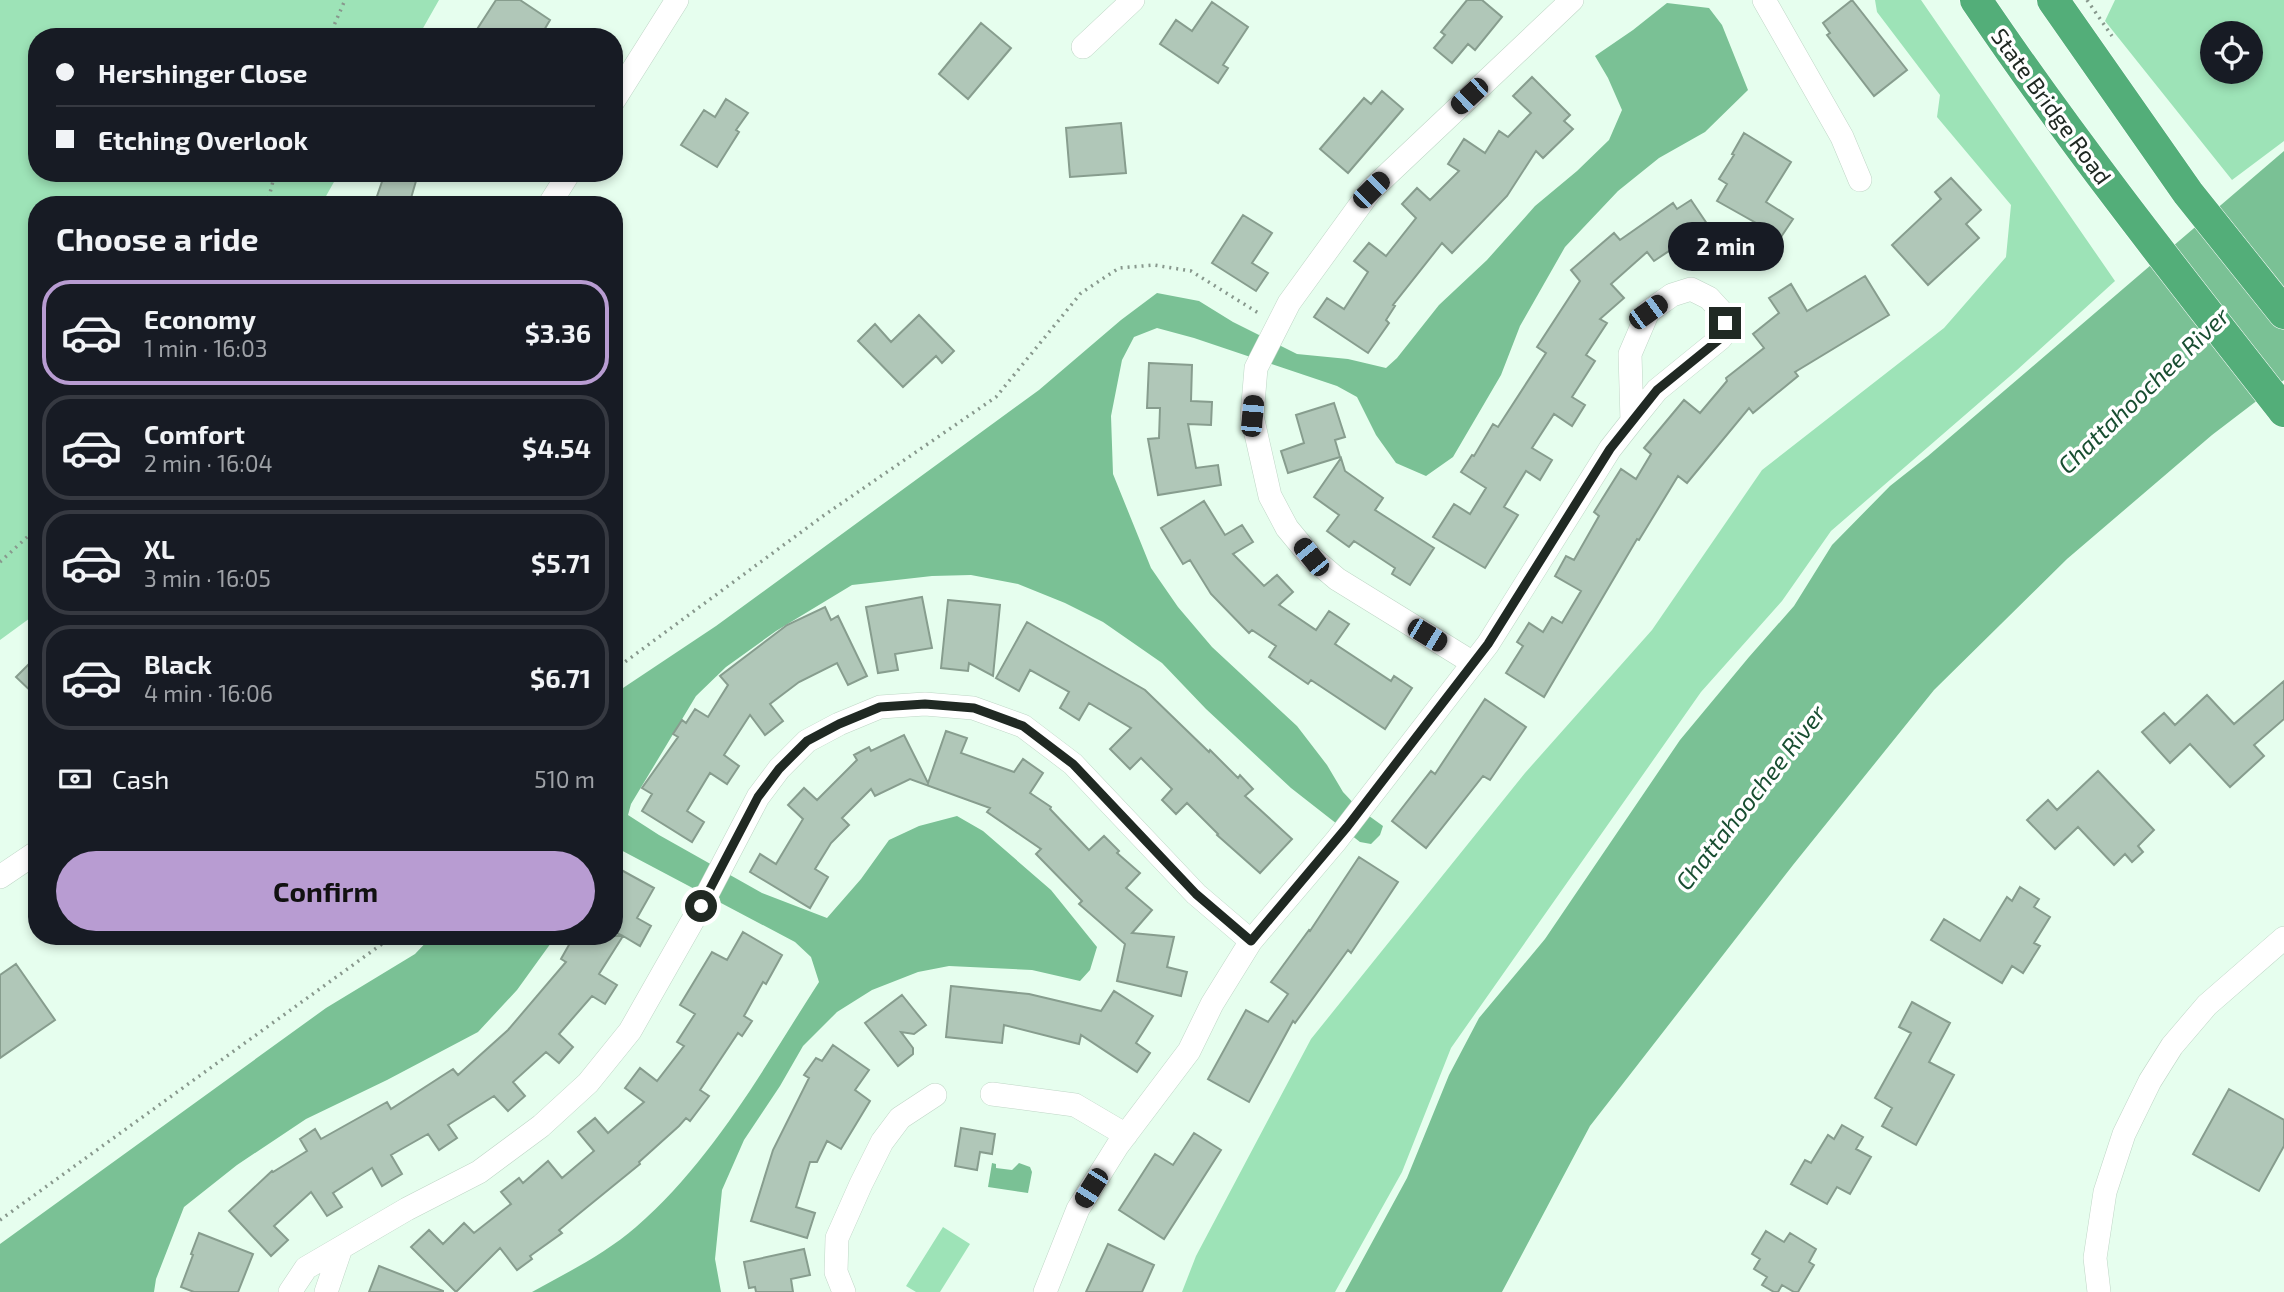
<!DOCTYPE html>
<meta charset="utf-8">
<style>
:root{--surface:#171b24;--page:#20242c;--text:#f1f3f6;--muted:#9ea1a6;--line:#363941;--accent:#b89cd2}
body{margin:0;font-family:"Exo 2",sans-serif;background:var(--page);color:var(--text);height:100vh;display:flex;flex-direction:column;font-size:26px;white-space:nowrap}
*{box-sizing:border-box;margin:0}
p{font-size:23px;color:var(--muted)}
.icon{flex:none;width:38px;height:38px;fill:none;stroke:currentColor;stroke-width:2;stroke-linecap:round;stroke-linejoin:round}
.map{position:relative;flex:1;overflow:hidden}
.side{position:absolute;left:28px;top:196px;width:595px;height:749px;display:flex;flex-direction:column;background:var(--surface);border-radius:28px;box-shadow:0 4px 10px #0003}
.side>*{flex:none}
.guide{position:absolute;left:28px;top:28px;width:595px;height:154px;border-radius:28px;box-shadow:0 4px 10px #0003;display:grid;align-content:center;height:154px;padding:0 28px;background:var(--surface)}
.controls{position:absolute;left:2200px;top:21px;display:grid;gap:14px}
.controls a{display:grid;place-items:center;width:63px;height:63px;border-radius:50%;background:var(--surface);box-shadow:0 4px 10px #0003;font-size:35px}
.end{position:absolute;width:32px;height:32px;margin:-16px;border:9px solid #202923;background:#fff;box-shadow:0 0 0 4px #fff}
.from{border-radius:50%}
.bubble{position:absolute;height:49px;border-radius:24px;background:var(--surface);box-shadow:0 4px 10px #0003;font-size:23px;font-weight:700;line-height:49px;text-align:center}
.car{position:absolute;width:21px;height:42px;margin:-21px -10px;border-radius:9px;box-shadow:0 0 5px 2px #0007;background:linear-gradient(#222 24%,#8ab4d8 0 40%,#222 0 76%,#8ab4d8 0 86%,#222 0)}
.guide b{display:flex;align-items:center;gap:24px;height:66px;font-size:26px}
.guide b+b{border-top:2px solid var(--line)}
.guide i{width:18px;height:18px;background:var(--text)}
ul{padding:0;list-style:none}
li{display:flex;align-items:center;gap:21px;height:105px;margin:0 14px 10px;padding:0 14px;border:4px solid var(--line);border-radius:28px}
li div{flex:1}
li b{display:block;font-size:26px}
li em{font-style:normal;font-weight:700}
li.on{border-color:var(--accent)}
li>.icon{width:63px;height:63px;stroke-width:1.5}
h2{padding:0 28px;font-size:32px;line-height:84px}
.pay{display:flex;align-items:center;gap:18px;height:77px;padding:0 28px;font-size:26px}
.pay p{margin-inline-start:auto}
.button{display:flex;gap:14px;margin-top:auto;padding:14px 28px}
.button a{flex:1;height:80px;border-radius:42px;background:var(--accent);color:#111;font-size:28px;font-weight:700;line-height:80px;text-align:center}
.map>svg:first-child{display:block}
.green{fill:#9de3b7;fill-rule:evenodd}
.water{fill:#7ac195}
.building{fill:#b0c7b8;stroke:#879d8e;stroke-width:2}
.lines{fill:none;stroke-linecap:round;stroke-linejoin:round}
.minor-casing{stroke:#bfd6c6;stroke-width:24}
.highway-casing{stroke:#fff;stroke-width:33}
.path{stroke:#88988d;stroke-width:3.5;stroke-dasharray:2 5;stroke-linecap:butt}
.minor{stroke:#fff;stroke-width:23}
.highway{stroke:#53ae79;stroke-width:32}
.route{stroke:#202923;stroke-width:9}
.labels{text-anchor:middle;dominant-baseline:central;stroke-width:7;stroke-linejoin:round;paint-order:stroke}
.street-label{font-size:23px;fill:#202923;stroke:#fff}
.water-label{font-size:24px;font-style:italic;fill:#184e31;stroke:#fff}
</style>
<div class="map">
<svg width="2284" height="1292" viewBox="0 0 2284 1292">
<rect width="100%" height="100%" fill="#e6feee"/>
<path class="green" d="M0 0H439L418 37H37V173H339L321 205H37V613L0 640Z
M1875 0H1921L2115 281 2017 370 1831 531 1782 601 1701 692 1451 1048 1402 1172 1335 1292H1182L1196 1256 1311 1039 1525 773 1652 630 1762 470 1944 328 2006 257 2011 205 1937 117 1940 95 1877 12Z
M2115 0H2284V141L2232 180 2105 21ZM2212 33H2250V72H2212Z
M943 1227 970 1244 940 1292H916L906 1286Z"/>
<path class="water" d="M1667 3 1709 8 1722 25 1748 90 1705 132 1659 158 1618 191 1565 247 1520 326 1501 375 1453 457 1426 476 1396 463 1376 435 1357 397 1337 386 1194 338 1157 328 1134 337 1122 360 1111 416 1113 474 1151 568 1178 607 1212 647 1297 726 1327 765 1343 792 1358 808 1383 826 1380 835 1371 844 1360 842 1291 788 1206 709 1162 663 1103 622 1065 603 1018 584 971 575 932 576 852 585 776 631 726 667 696 696 631 804 628 815 659 835 762 893 827 918 861 879 889 840 919 826 957 816 983 831 1051 890 1097 947 1090 970 1080 981 1032 970 949 966 918 972 872 990 837 1012 803 1046 780 1086 744 1140 722 1190 715 1259 721 1292H532C568 1272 605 1254 636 1227 714 1159 764 1067 819 982L811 957 795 942 617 848 614 850V694L716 626 1039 390 1121 320 1157 293 1199 301 1233 322 1297 354 1348 359 1386 368 1397 358 1439 305 1487 260 1535 206 1577 171 1609 140 1622 110 1608 78 1595 56 1633 30Z
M2284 151V380L2212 435 2067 559 1934 690 1793 865 1590 1126 1502 1292H1345L1407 1178 1449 1075 1479 1018 1545 939 1680 740 1749 657 1794 606 1832 545 1890 486 1928 456Z
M432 936H556L517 990 478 1032 387 1080 306 1119 237 1165 184 1207 156 1279 154 1292H0V1244L326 1008 415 954Z
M992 1163 996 1164V1168L1012 1170 1019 1163 1030 1167 1032 1172 1028 1193 988 1187Z"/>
<path class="building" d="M496 0H520L550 20 540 37H472Z
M1467 0H1482L1502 17 1475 50 1468 44 1452 63 1434 48 1445 35 1441 32Z
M1852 0 1907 70 1874 96 1827 35 1830 33 1823 23Z
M1212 2 1248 27 1223 65 1228 68 1218 83 1160 44 1176 20 1192 31Z
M981 23 1011 48 968 99 939 74Z
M1532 77 1570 115 1564 121 1573 129 1543 158 1536 151 1507 196 1452 253 1442 243 1393 305 1395 306 1386 320 1389 323 1368 353 1314 317 1327 298 1344 309 1368 272 1354 261 1369 243 1386 256 1416 218 1402 204 1417 188 1430 200 1459 171 1448 164 1464 139 1485 153 1499 131 1508 137 1531 113 1513 96Z
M1382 91 1403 109 1348 173 1320 149 1364 98 1371 104Z
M726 99 748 113 736 130 739 132 717 167 681 145 704 110 715 117Z
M1121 123 1126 173 1070 177 1066 128Z
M1744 133 1791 162 1766 202 1793 219 1781 237 1717 201 1727 184 1719 179 1734 155 1732 154Z
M385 173H392L416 181 409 205H374Z
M1951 178 1981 210 1966 224 1979 238 1928 285 1892 245 1941 199 1935 192Z
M1691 200 1724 249 1706 261 1690 237 1654 261 1647 252 1611 284 1624 298 1600 319 1607 323 1586 355 1595 361 1572 397 1585 405 1572 426 1554 414 1532 448 1552 460 1540 480 1526 471 1504 507 1518 515 1485 568 1433 537 1454 504 1470 514 1486 488 1461 472 1472 455 1474 456 1493 424 1498 427 1546 353 1537 347 1580 281 1571 270 1614 233 1620 240 1673 203 1677 209Z
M1243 215 1272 233 1252 263 1268 273 1256 291 1212 263Z
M1865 276 1889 315 1795 372 1798 376 1753 413 1749 408 1687 483 1678 476 1639 540 1637 539 1544 697 1506 673 1523 646 1517 642 1529 623 1543 632 1552 617 1562 623 1581 591 1555 576 1566 556 1574 560 1599 516 1594 512 1621 469 1636 479 1651 454 1644 448 1684 400 1700 413 1727 381 1726 378 1764 348 1753 334 1779 313 1769 298 1791 284 1807 311Z
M919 315 954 351 942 363 936 356 903 387 858 341 875 324 891 342Z
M1149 363 1192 365 1191 401 1212 402 1211 425 1188 424 1196 468 1218 465 1221 485 1158 495 1148 439 1159 438 1160 408H1147Z
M1334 403 1345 437 1335 440 1340 457 1288 473 1281 451 1304 443 1296 415Z
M1341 458 1345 471 1383 498 1375 510 1434 548 1410 585 1392 574 1395 568 1354 541 1349 547 1327 531 1339 515 1314 497Z
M1204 501 1225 535 1242 525 1253 542 1233 554 1264 586 1277 575 1293 592 1279 605 1316 630 1329 611 1349 624 1335 644 1391 681 1394 676 1412 688 1385 729 1311 680 1308 684 1269 657 1276 646 1252 630 1249 633 1211 594 1190 560 1183 564 1161 528Z
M922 597 932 648 895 654 898 670 878 673 866 607Z
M948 600 1000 605 993 676 969 663 968 671 941 668Z
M825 607 831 620 838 616 867 676 848 685 837 663 799 682 770 704 783 721 765 735 750 715 724 755 739 766 727 784 710 773 687 811 704 822 692 842 642 811 652 794 642 788 678 737 673 734 682 720 686 723 695 709 708 717 728 685 720 676 787 625Z
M1027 622 1145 690 1209 752 1210 750 1238 778 1240 775 1253 789 1245 796 1292 839 1260 873 1217 835 1218 834 1187 803 1176 814 1162 800 1172 789 1141 758 1130 769 1110 749 1131 728 1089 703 1079 720 1060 708 1069 692 1030 670 1019 691 996 678Z
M37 656V697L16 677Z
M2284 681V719L2254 745 2264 756 2230 787 2190 744 2170 763 2142 732 2164 713 2175 725 2207 695 2234 724Z
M1485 699 1526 727 1490 780 1483 776 1426 848 1392 821 1431 771 1435 774Z
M946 731 967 738 961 753 1014 772 1023 759 1043 773 1030 793 1051 807 1050 809 1089 850 1104 836 1119 851 1117 853 1140 873 1126 888 1152 910 1132 933 1174 937 1167 967 1187 972 1181 996 1117 981 1125 944 1079 904 1082 901 1036 854 1041 849 987 812 990 808 910 779 875 796 871 789 842 818 849 825 831 843 815 869 828 877 810 908 750 872 760 854 776 864 803 819 788 805 804 788 817 800 857 760 854 755 869 747 871 751 904 735 928 783Z
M2098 771 2154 830 2138 846 2143 852 2132 862 2125 854 2114 865 2078 827 2055 849 2027 820 2048 800 2057 810Z
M1359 857 1398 882 1351 953 1348 950 1295 1023 1293 1021 1249 1102 1208 1079 1246 1010 1268 1022 1288 994 1271 982 1309 930 1310 931Z
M614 866 654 888 637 918 651 926 640 946 623 936 599 974 617 985 605 1004 592 996 559 1034 573 1047 559 1063 546 1052 513 1082 525 1096 508 1111 494 1096 448 1125 457 1138 439 1150 428 1134 391 1155 402 1174 382 1186 372 1168 333 1193 342 1207 327 1216 311 1192 274 1226 288 1240 271 1256 229 1211 272 1171 273 1172 307 1151 300 1139 315 1129 321 1139 387 1102 391 1109 453 1069 458 1075 508 1030 566 962 561 959 574 936H623L614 932Z
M2020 887 2039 899 2034 907 2050 917 2034 943 2040 946 2023 973 2012 966 2002 983 1931 940 1944 919 1980 941 2007 897 2012 901Z
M743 932 782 955 766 984 763 982 744 1016 752 1021 742 1036 738 1033 700 1090 709 1096 690 1121 686 1118 679 1126 639 1162 640 1164 559 1230 562 1233 530 1256 532 1259 517 1270 500 1248 456 1292 411 1247 429 1230 443 1244 464 1223 474 1233 511 1204 501 1192 519 1178 523 1183 548 1161 562 1178 594 1151 578 1132 595 1118 608 1133 644 1102 625 1088 640 1068 657 1081 684 1046 677 1042 695 1014 680 1005 712 952 727 960Z
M16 964 55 1020 0 1058V975Z
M951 986 1029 994 1101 1011 1114 991 1153 1016 1136 1043 1150 1053 1137 1072 1081 1035 1079 1044 1004 1025 1002 1043 946 1037Z
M902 995 926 1025 914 1034 901 1032 913 1048V1054L898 1066 865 1023Z
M1912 1002 1950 1023 1929 1062 1954 1075 1916 1145 1882 1126 1892 1108 1875 1098 1911 1033 1899 1027Z
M833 1045 869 1070 855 1090 870 1101 841 1149 827 1141 817 1162H810L796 1207 815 1213 807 1238 751 1221 773 1150 809 1078 804 1075 816 1058 822 1061Z
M2229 1089 2284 1120V1146L2259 1191 2193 1154Z
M1842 1125 1863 1137 1856 1149 1871 1157 1850 1194 1837 1187 1827 1204 1791 1184 1805 1160 1811 1163 1828 1135 1834 1139Z
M961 1128 995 1134 992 1154 980 1152 977 1170 955 1166Z
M1194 1133 1221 1150 1164 1239 1119 1210 1155 1154 1173 1165Z
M1766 1231 1784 1242 1790 1233 1816 1249 1809 1262 1814 1265 1798 1292H1794L1782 1285 1778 1292H1774L1762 1285 1767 1277 1754 1269 1760 1259 1752 1254Z
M199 1233 253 1254 238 1292H194L181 1287 193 1255 191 1254Z
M1108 1244 1154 1265 1142 1292H1086Z
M804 1249 810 1275 791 1279 793 1292H756L755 1287 749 1288 744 1262Z
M379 1266 443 1291V1292H369Z"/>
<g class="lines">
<defs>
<path id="minor" d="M1764 0 1842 137 1860 180
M1083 47 1133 0
M614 100 677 0
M549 205 569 173
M1473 663 1337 579 1311 557 1287 528 1270 496 1252 416 1256 368 1289 303 1371 190 1572 0
M0 877 37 852
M992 1094 1075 1105 1126 1135
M290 1292 306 1268 407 1209 479 1172 541 1126 588 1083 630 1031 701 906 758 797 779 769 807 741 839 724 880 707 925 704 973 708 1023 726 1073 764 1196 894 1251 941
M326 1292 341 1248
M844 1292 836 1272 837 1238 861 1184 882 1142 900 1118 935 1095
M1045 1292 1078 1209 1118 1145 1189 1051 1212 1004 1251 941 1336 841 1488 644 1610 449 1632 421 1657 390 1721 338 1725 323 1720 310 1709 298 1691 289 1672 295 1648 312 1630 354 1632 421
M2099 1292 2095 1258 2105 1192 2124 1134 2150 1081 2172 1046 2207 1005 2284 938"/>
<path id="highway" d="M1976 0C2072 142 2178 276 2284 411
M2053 0 2188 193 2284 313"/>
</defs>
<use href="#minor" class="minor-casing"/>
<use href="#highway" class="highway-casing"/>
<path class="path" d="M2087 0 2112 36
M329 37 345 0
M267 205 275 173
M0 562 37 528
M614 670 823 516 996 397 1081 293 1119 268 1154 265 1191 271 1260 314
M0 1220 393 936"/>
<use href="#minor" class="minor"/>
<use href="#highway" class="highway"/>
</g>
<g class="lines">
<path class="route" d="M701 906 758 797 779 769 807 741 839 724 880 707 925 704 974 708 1023 726 1073 764 1196 894 1251 941 1347 827 1488 644 1610 449 1657 390 1721 338 1725 323"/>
</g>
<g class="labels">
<g class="street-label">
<text transform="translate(2052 106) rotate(54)">State Bridge Road</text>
</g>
<g class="water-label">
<text transform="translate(2143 390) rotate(-44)">Chattahoochee River</text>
<text transform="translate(1750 797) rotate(-52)">Chattahoochee River</text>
</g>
</g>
</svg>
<div class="controls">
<a><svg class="icon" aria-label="locate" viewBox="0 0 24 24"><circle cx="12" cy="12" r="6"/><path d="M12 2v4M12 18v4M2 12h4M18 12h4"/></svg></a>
</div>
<i class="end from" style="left:701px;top:906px"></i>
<i class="end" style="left:1725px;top:323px"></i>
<div class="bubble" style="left:1668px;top:222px;width:116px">2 min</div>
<i class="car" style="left:1469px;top:96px;rotate:227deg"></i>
<i class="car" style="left:1371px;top:190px;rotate:45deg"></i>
<i class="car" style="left:1648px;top:312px;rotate:54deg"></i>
<i class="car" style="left:1252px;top:416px;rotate:5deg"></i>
<i class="car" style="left:1311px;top:557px;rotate:321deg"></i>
<i class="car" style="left:1427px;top:635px;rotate:121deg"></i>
<i class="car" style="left:1091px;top:1188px;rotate:212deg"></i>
<div class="guide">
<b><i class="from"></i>Hershinger Close</b>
<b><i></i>Etching Overlook</b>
</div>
<section class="side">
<h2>Choose a ride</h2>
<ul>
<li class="on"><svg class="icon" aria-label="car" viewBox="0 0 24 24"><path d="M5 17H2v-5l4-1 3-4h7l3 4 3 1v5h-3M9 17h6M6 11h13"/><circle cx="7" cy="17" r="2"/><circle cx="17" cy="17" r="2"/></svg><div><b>Economy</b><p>1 min · 16:03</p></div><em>$3.36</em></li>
<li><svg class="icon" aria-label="car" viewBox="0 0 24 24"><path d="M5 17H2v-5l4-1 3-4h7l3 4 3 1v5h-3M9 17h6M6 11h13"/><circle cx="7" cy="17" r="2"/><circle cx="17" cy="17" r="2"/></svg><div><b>Comfort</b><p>2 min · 16:04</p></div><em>$4.54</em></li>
<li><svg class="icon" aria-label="car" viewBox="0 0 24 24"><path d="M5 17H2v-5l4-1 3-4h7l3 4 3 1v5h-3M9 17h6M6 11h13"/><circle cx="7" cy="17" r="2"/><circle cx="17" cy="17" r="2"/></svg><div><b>XL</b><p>3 min · 16:05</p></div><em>$5.71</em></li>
<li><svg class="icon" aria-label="car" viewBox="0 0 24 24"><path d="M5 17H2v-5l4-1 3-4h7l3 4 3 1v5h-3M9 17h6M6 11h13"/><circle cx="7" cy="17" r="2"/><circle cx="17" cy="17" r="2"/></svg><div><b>Black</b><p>4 min · 16:06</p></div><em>$6.71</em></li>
</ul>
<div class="pay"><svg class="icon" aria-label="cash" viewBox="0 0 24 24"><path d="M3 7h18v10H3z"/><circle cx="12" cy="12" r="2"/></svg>Cash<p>510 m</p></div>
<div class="button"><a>Confirm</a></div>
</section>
</div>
